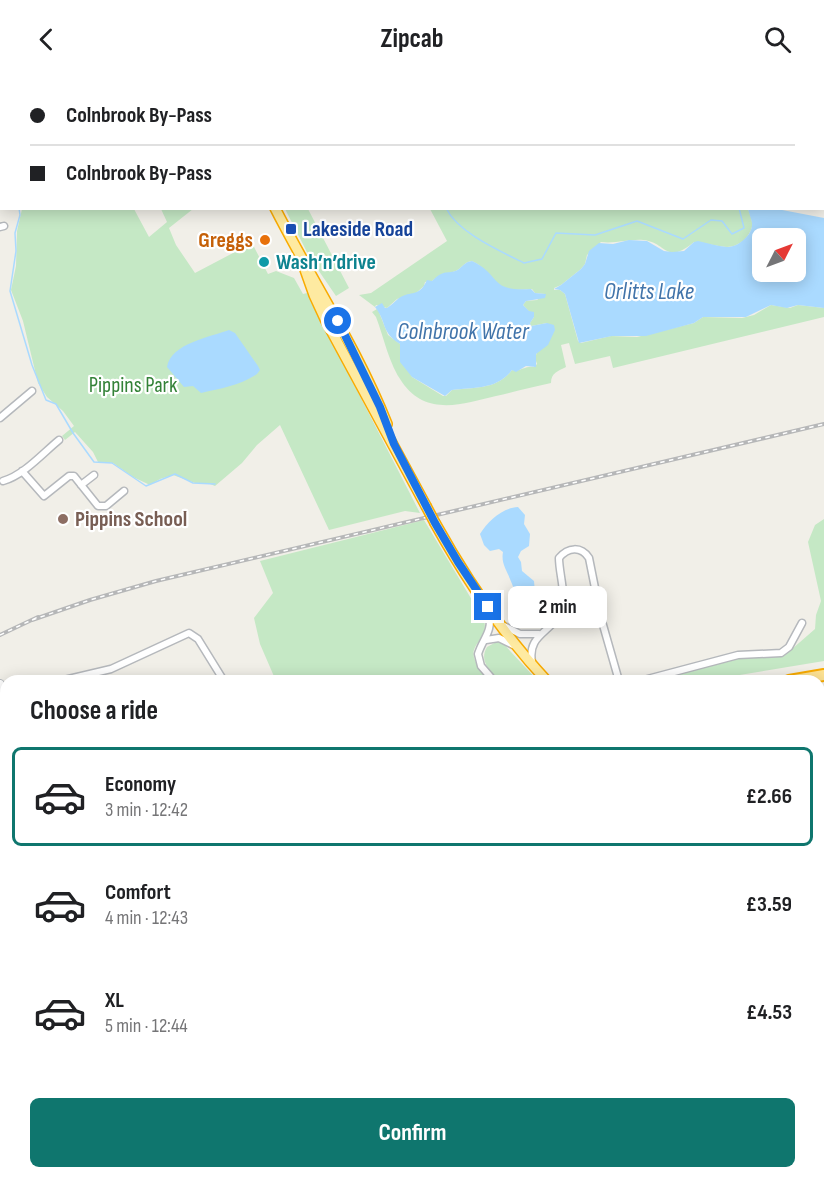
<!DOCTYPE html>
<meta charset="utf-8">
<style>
:root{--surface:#fff;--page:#f6f6f6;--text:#202124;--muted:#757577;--line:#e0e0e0;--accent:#0f766e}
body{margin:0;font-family:"Sofia Sans Condensed",sans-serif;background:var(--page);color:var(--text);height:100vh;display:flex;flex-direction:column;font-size:22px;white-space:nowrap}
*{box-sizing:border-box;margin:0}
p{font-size:20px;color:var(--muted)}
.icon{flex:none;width:33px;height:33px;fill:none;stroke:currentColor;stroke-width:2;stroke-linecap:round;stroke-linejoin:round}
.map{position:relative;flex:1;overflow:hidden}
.side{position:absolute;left:0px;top:597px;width:825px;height:504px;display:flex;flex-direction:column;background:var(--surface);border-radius:18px 18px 0 0;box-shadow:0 3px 15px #0003}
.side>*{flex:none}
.hud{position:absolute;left:0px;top:0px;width:825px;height:132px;box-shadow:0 3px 15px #0003;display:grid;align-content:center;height:132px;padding:0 30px;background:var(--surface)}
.needle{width:39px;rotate:48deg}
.buttons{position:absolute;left:752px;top:150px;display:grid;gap:12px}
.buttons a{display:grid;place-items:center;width:54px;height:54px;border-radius:9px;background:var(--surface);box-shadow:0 3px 15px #0003;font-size:30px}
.end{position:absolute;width:27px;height:27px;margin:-14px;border:8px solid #1a73e8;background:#fff;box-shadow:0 0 0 3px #fff}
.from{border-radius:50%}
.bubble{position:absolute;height:42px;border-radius:9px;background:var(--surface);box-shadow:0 3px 15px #0003;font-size:20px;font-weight:700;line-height:42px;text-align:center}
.hud b{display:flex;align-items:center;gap:21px;height:57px;font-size:22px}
.hud b+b{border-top:2px solid var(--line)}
.hud i{width:15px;height:15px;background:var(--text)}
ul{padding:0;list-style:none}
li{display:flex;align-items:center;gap:18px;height:99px;margin:0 12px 9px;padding:0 18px;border:3px solid transparent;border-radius:9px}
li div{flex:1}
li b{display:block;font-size:22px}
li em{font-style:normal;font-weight:700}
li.active{border-color:var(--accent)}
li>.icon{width:54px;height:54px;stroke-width:1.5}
h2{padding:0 30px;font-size:27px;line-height:72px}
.action{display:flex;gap:12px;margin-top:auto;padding:12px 30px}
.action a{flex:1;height:69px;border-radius:9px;background:var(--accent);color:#fff;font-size:24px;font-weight:700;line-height:69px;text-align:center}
header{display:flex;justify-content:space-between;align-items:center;height:78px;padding:0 30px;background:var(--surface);font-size:27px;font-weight:700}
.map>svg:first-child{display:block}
.green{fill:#c5e8c5}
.water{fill:#aadaff;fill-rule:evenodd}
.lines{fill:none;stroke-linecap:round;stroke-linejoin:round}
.stream{stroke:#aadaff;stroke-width:1.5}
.river{stroke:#aadaff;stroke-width:9}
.minor-casing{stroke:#b5b8bc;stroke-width:9}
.tertiary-casing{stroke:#b5b8bc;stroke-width:10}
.primary-casing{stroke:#f2c960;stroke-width:12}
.trunk-casing{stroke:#f9ab00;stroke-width:12}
.motorway-casing{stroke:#f9ab00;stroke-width:14}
.minor{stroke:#fff;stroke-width:6}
.tertiary{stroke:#fff;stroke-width:8}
.primary{stroke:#fff2af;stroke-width:9}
.trunk{stroke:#feeaa1;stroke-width:9}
.motorway{stroke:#fde293;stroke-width:10}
.rail-casing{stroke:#b6b7b8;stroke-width:4}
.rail{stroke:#fff;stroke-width:1.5;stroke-dasharray:4.5;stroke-linecap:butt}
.trunk-bridge-casing{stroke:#f9ab00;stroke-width:12;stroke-linecap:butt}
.trunk-bridge{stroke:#feeaa1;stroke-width:9}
.route{stroke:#1a73e8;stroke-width:8}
.transit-dot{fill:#1a4fb4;stroke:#fff;stroke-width:2}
.food-dot{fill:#e8710a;stroke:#fff;stroke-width:2}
.culture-dot{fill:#0f9aa8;stroke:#fff;stroke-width:2}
.education-dot{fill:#8d6e63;stroke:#fff;stroke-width:2}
.labels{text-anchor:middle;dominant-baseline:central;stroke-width:4.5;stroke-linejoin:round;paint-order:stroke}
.transit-label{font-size:22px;font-weight:bold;fill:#164399;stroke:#fff;text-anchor:start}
.food-label{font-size:22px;font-weight:bold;fill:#c56008;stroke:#fff;text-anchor:end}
.culture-label{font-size:22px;font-weight:bold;fill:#0d838f;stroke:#fff;text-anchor:start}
.park-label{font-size:22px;fill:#348238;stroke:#fff}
.education-label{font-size:22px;font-weight:bold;fill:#785e54;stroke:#fff;text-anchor:start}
.water-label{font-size:24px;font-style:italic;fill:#4174aa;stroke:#fff}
</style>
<header><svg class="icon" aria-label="back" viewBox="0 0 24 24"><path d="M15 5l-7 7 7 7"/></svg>Zipcab<svg class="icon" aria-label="search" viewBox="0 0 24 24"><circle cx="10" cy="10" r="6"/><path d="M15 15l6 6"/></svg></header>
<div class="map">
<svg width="824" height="1101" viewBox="0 0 824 1101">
<rect width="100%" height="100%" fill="#f1efe8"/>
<path class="green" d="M365 0H755V1L367 2Z
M22 131H134L149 159 167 144 161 131H193L169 150 176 167 195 195 252 165 268 196 276 193 294 200 303 216 307 215 420 435 405 433 329 452 280 347 257 367 242 385 215 408 210 406 195 405 173 397 160 401 150 407 133 399 113 385 98 384 93 374 75 354 65 362 62 358 74 348 63 333 47 319 38 305 23 243 11 212 16 188 17 153Z
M285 131H308L349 210 336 218 310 180Z
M430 131H748C750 136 753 144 752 149 749 160 738 169 727 169 716 168 705 165 694 164 665 188 667 164 643 162 629 161 615 166 601 164L587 177 585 186 581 191 561 207 554 210V212H560L565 216 578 263 581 265 611 258 637 259 694 245 703 239 742 240 754 237 771 227 790 230 798 227 824 230V239L613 290 610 278 575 286 569 265 561 267 566 289C558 293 551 295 551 305 532 309 514 314 496 318 463 326 426 339 402 304 389 286 384 260 376 239L372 234 377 231 379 234 388 257 400 266V276L412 299 443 318H446L452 312C474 309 497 312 512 292 520 294 526 287 534 289L537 286 535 280 547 245 531 248 530 245 534 239 523 227 526 223 537 222 545 216 535 215 532 211C523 211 510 214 502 209 491 202 487 190 472 183 465 184 464 187 459 191 450 197 440 195 432 203L425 204 424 208 415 216 397 221 387 230 376 227 375 229 359 217 371 215 447 163Z
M824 441V583L703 603H654L726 582 741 580 784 578 815 551 816 537 821 523 808 464 815 447Z
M424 442 484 542C491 569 453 564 490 603H276L260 566 254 540 273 515 260 483Z
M500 562 538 603H499C489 592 479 583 487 569Z
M824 630V902L819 896V631Z
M0 802H6V881L0 885Z
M6 966V1095H130L136 1101H0V971Z
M824 1019V1101H646L644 1098 651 1095H819V1021Z
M135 1095H341L334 1101H142Z
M356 1095H413L419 1101H349Z
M433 1095H571L584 1097 575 1101H439Z"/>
<path class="water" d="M748 131H777L824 140V230L798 227 787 230 771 227 746 239H703L694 245 646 258H612L579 265 565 216 560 212 554 211 561 207 581 191 585 186 589 173 599 165 613 166 629 162 647 163 664 173 672 174 684 173 694 164 698 163C708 165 717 168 727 169 738 169 753 157 752 145 751 140 749 135 748 131ZM795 160V194H762V160Z
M472 183C502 197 488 214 531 211L535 215 546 216 545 220 526 223 523 227 529 233 534 234V239L530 245 531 248 547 245 554 247 555 252 548 267 536 276V289L526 288 516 294 512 292C497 312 474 309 452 312L445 318 412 299 400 284V266C380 253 388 246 375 229L382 225 385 230H387C392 227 395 223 399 220 411 212 419 220 427 202L432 203C446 189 448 198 459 191 464 187 465 184 472 183Z
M229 252 235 255 258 288 260 292 257 296C239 308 221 310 201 315L193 308 184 309 167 289C171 265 211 259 229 252Z
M518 429 525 437 524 446 530 456 529 468 521 473 518 479 521 484 522 493 534 503 535 515 532 523C517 522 515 513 510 501 506 491 501 485 503 474L499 471 490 473 484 467 480 456C488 443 502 430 518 429Z"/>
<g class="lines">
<path class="stream" d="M342 0 344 2
M0 83 2 87
M19 130 20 137 15 155 16 173 10 213 32 287 46 322 56 326 73 355 94 384 112 385 146 408 175 396 193 405 215 406
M446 130C458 155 500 173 524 185L542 181 556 155 595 157 637 143 683 161 711 142 722 143 732 156 744 150 739 130
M0 793H6"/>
<path class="river" d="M0 874 6 870
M343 1101 351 1095"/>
<defs>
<path id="minor" d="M0 149 4 148
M0 340 32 313
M22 393 44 418 69 398H74L98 428H106L124 413
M3 403C24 397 43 375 59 362
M81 407 94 397
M489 535C493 554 483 560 478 576L481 588 494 603
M504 548 520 556H539
M486 562 499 560 513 567
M532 584C527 556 552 555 561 533 567 518 559 496 559 480 568 469 581 468 589 480L601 540 619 603
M60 603 111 591 189 555 198 561 224 603
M640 603 738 577 781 575 789 569 802 545
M0 695 6 693"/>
<path id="tertiary" d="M0 606 6 628
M426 1095 433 1101"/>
<path id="primary" d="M819 926 824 935
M819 994 824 989
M819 1002 824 999
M819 1011 824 1008
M587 1101 601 1095
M609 1101 623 1095"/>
<path id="trunk" d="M208 0 209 2
M275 130C312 203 357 270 387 346
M303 186 314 217 326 243 426 428
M435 445C466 501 503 556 547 603
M819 905 824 911
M819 918 824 925"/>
<path id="motorway" d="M789 603 824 597
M819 617 824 616
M0 906 6 901
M0 926 6 921
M0 962 6 957"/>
</defs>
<use href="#minor" class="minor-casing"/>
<use href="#tertiary" class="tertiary-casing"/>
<use href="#primary" class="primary-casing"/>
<use href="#trunk" class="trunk-casing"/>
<use href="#motorway" class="motorway-casing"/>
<use href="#minor" class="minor"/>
<use href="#tertiary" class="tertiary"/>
<use href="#primary" class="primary"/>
<use href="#trunk" class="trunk"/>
<use href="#motorway" class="motorway"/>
<defs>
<path id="rail" d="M32 542 90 522 156 503 824 346
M0 557 38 539"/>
</defs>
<use href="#rail" class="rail-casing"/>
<use href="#rail" class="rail"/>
<defs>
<path id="trunk-bridge" d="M426 428 435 445"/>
</defs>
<use href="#trunk-bridge" class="trunk-bridge-casing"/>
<use href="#trunk-bridge" class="trunk-bridge"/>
</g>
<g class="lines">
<path class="route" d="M338 243 380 329 394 366 435 445 458 484 488 529"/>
</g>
<rect class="transit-dot" x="285" y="145" width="12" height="12" rx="3"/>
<circle class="food-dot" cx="265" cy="162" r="6"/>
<circle class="culture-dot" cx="264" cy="184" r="6"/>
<circle class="education-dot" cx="63" cy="441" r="6"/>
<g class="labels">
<g class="transit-label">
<text x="303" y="151">Lakeside Road</text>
</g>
<g class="food-label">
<text x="253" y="162">Greggs</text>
</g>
<g class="culture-label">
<text x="276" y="184">Wash’n’drive</text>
</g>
<g class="park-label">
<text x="133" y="307">Pippins Park</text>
</g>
<g class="education-label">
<text x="75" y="441">Pippins School</text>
</g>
<g class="water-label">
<text x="649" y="213">Orlitts Lake</text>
<text x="463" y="253">Colnbrook Water</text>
</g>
</g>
</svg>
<div class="buttons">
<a><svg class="needle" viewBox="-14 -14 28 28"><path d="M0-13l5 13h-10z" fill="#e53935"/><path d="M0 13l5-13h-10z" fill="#757577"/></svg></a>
</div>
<i class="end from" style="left:338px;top:243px"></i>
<i class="end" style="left:488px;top:529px"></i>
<div class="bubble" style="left:508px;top:508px;width:99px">2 min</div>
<div class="hud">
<b><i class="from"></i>Colnbrook By-Pass</b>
<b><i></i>Colnbrook By-Pass</b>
</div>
<section class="side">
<h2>Choose a ride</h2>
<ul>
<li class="active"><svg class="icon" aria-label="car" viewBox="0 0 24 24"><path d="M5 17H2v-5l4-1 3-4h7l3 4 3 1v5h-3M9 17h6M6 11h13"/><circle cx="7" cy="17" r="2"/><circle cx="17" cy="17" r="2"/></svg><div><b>Economy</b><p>3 min · 12:42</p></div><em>£2.66</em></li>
<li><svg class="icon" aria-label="car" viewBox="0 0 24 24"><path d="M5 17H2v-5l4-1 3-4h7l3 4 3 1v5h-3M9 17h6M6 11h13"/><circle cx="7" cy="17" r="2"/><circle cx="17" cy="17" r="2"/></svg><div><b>Comfort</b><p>4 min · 12:43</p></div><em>£3.59</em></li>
<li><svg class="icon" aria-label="car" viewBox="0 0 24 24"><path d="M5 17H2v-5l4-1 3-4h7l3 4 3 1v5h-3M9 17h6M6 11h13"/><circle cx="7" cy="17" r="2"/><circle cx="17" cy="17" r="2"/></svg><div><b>XL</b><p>5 min · 12:44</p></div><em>£4.53</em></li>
</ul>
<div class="action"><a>Confirm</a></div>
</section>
</div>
